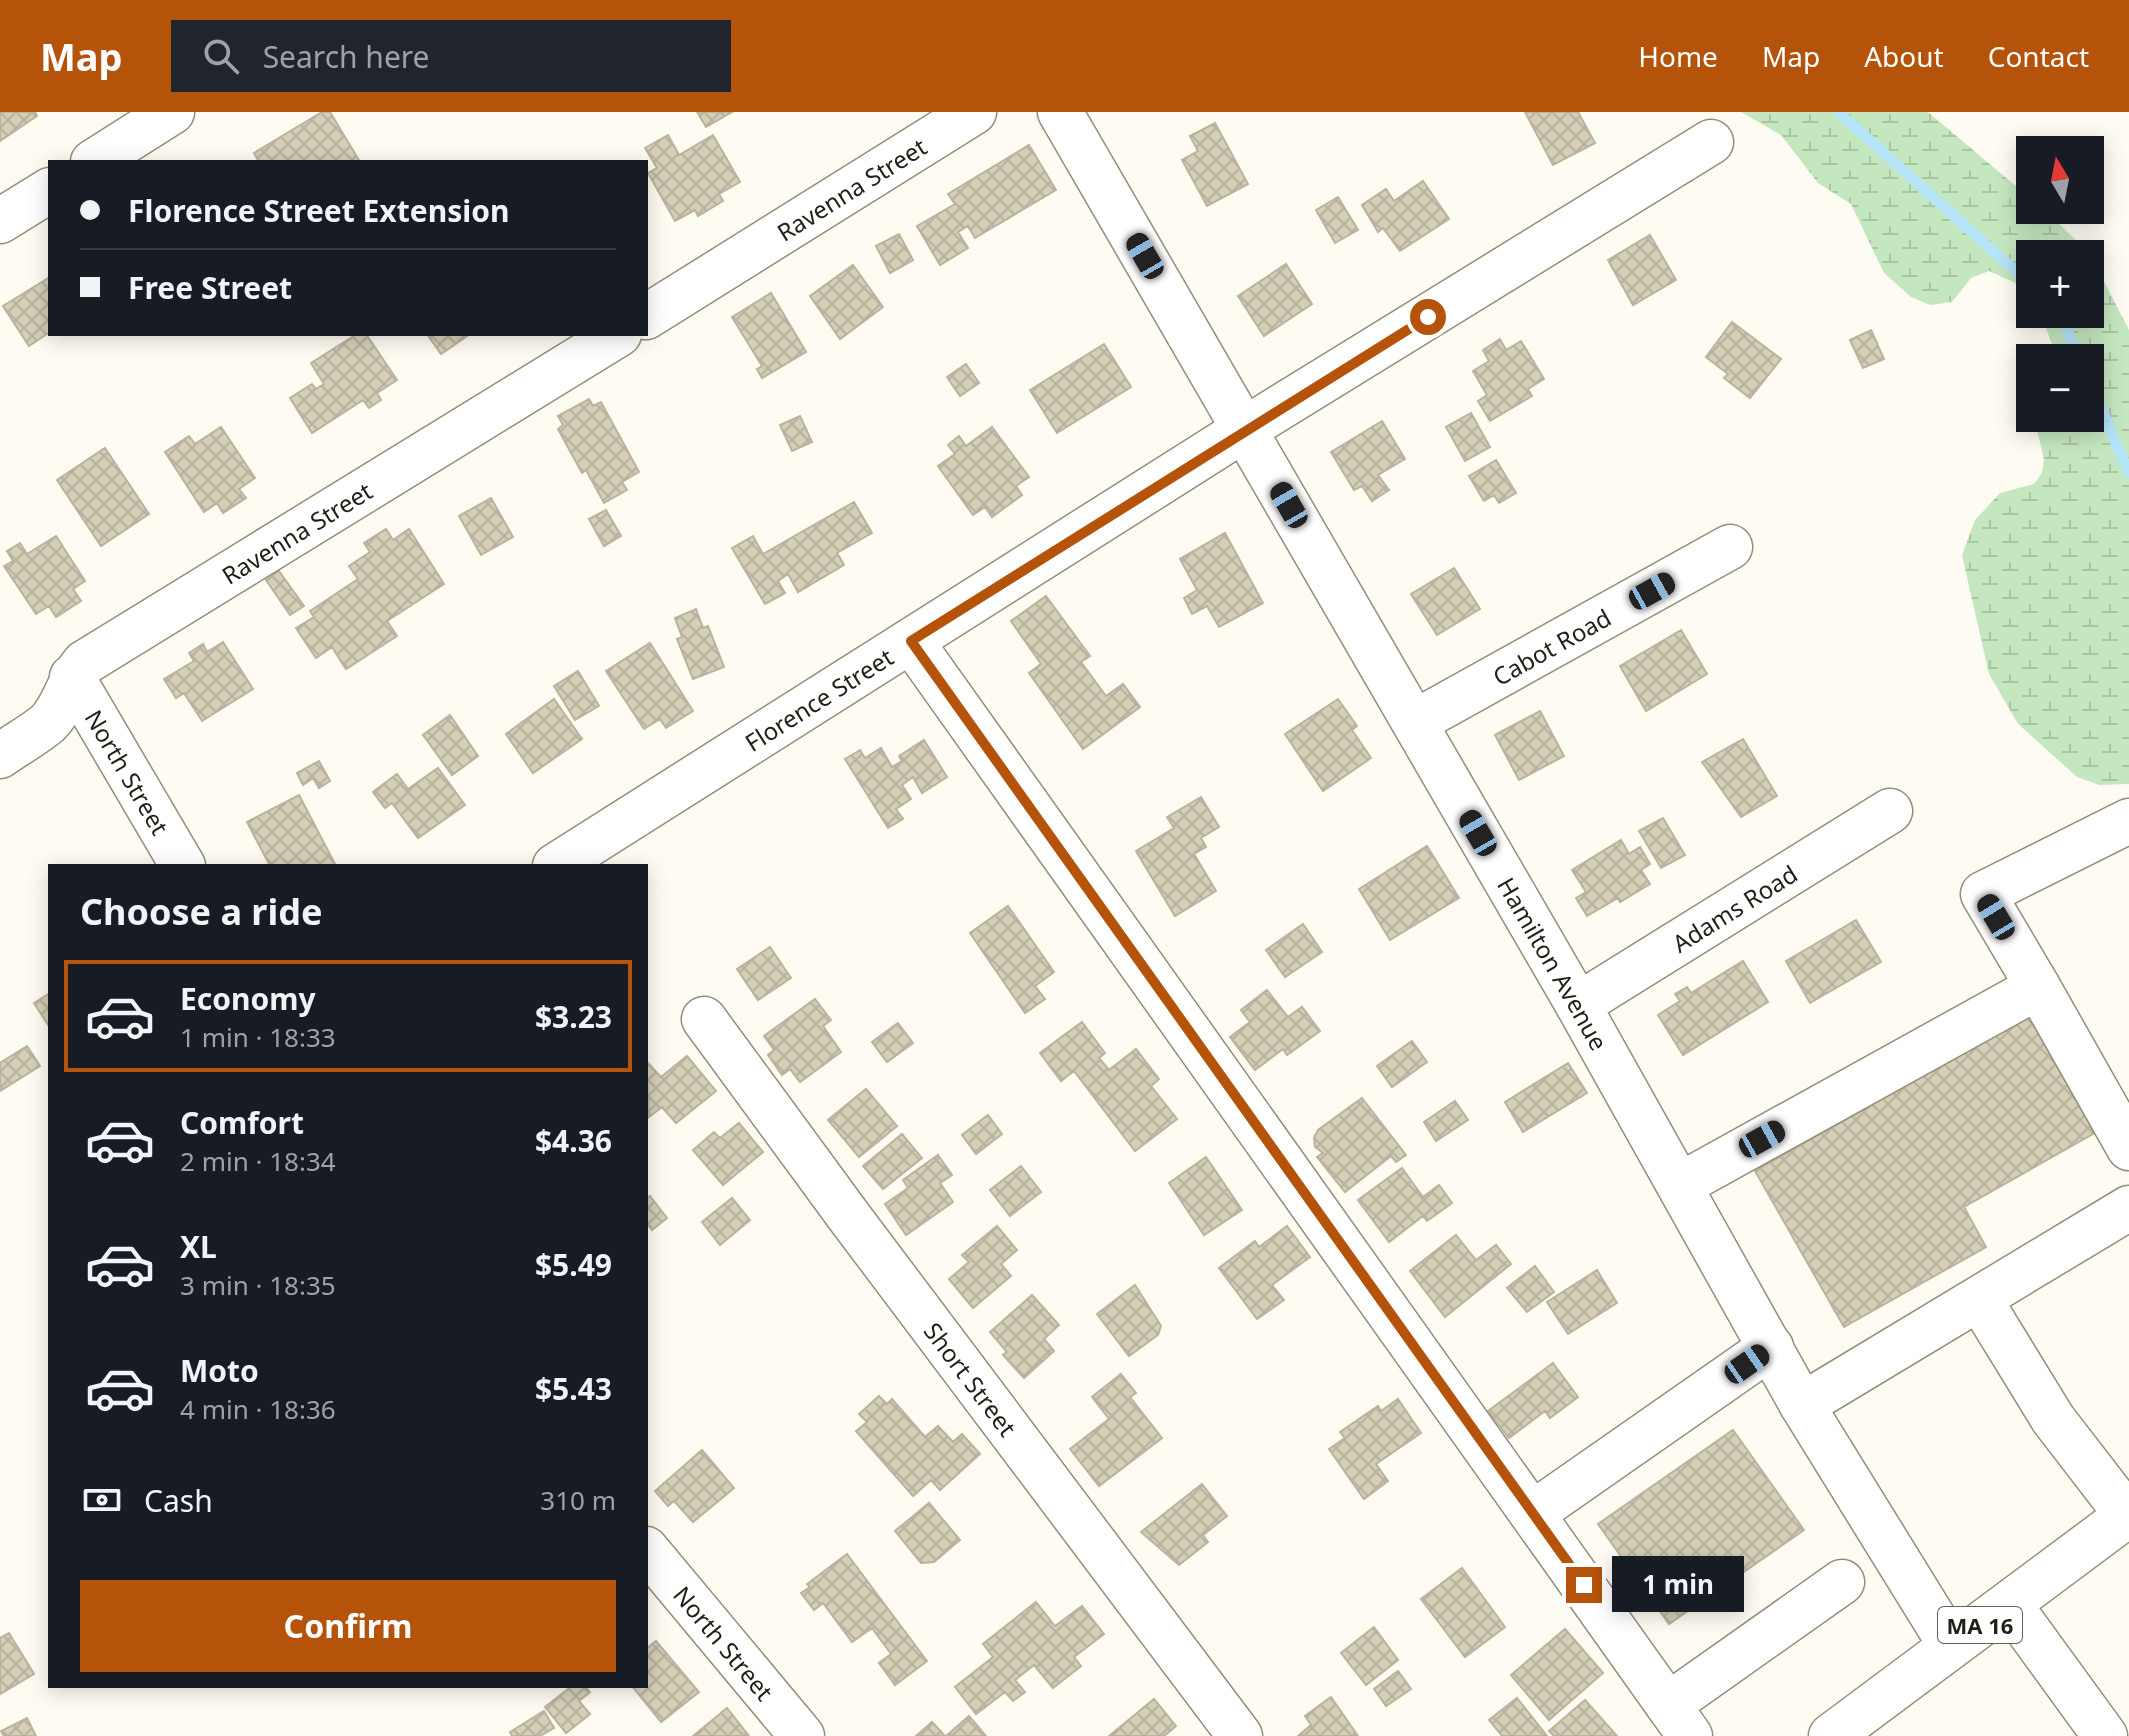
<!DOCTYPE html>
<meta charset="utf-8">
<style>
:root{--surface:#171b24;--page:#20242c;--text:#f1f3f6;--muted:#9ea1a6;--line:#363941;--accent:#b45309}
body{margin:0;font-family:"Noto Sans",sans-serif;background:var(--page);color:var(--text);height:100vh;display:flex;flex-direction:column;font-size:30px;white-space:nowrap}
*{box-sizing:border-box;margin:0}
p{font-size:26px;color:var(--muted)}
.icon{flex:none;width:44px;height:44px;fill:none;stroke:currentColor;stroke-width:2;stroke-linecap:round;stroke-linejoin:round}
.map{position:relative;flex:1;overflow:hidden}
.drawer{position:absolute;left:48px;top:752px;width:600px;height:824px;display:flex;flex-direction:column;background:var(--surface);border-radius:0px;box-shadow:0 4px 20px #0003}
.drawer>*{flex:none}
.banner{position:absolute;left:48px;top:48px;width:600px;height:176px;border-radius:0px;box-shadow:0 4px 20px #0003;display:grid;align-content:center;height:176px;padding:0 32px;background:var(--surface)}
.needle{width:52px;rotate:350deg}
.controls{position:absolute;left:2016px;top:24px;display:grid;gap:16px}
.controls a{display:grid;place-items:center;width:88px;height:88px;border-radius:0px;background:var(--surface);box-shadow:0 4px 20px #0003;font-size:40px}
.end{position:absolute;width:36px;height:36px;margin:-18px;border:10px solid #b45309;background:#fff;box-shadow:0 0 0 4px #fff}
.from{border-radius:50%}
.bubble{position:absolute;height:56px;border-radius:0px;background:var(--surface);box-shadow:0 4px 20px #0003;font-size:26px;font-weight:700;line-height:56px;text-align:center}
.car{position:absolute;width:24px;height:48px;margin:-24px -12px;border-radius:10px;box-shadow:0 0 6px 2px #0007;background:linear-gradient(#222 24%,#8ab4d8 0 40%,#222 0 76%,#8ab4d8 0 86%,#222 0)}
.banner b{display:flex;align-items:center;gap:28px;height:76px;font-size:30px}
.banner b+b{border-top:2px solid var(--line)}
.banner i{width:20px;height:20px;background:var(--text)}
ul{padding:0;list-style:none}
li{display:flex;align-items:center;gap:24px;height:112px;margin:0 16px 12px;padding:0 16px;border:4px solid transparent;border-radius:0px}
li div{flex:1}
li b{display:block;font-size:30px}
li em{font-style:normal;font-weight:700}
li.current{border-color:var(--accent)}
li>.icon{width:72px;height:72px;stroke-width:1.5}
h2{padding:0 32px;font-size:36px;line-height:96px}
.pay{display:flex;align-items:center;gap:20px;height:88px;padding:0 32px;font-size:30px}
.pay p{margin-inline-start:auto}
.cta{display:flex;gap:16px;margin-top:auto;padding:16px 32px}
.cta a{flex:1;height:92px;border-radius:0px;background:var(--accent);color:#fff;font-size:32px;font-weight:700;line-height:92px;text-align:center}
header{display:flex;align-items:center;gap:48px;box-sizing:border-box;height:112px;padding:0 40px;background:var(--accent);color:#fff}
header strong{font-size:38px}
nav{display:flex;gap:44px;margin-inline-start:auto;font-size:28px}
.search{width:560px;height:72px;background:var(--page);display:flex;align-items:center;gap:20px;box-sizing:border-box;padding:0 28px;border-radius:0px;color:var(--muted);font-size:30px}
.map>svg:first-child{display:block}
.wetland{fill:url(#wetland-marsh)}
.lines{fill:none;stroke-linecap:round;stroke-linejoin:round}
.stream{stroke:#b6e4f9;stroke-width:11}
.building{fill:url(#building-cross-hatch);stroke:#b9b39c;stroke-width:2}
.minor-casing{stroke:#938e77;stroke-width:47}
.major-casing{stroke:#938e77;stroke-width:47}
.minor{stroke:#fff;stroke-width:44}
.major{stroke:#fff;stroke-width:44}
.route{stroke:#b45309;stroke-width:10}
.labels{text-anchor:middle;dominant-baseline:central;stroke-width:6;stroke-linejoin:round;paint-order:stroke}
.shield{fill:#fff;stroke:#64625c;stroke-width:2}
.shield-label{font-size:22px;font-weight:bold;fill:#211f16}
.street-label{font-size:24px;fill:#211f16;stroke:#fff}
</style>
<header>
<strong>Map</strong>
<div class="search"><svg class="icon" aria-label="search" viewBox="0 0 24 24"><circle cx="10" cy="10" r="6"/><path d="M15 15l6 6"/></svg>Search here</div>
<nav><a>Home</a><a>Map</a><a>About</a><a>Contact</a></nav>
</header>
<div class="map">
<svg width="2129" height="1624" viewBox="0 0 2129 1624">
<defs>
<pattern id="wetland-marsh" width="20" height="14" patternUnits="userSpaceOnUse" patternTransform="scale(2)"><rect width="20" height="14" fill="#c5e7bf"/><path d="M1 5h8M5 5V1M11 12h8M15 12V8" fill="none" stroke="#a9c6a3"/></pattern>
<pattern id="building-cross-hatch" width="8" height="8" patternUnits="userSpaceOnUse" patternTransform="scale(2)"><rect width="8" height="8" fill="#d5cfb7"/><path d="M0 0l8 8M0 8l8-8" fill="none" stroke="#b7b19d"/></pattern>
</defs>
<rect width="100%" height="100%" fill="#fefcf2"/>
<path class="wetland" d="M1741 0H1928L2030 86V98H2045L2090 142H2030V184L2024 175 1989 159 1971 166 1952 190 1930 193 1911 185 1884 161 1851 92 1818 71 1781 23Z
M2090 142 2129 218V672L2099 673 2077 665 2018 612 1989 562 1962 443 1975 408 2000 381 2034 372 2042 361 2044 347 2034 306H2090V246H2058L2040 202H2090Z"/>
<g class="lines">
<path class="stream" d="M1838 0 2030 172
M2060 202 2079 246
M2090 271 2129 361"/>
</g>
<path class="building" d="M0 0H35L37 4 0 29Z
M322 0H330L360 50H259L254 41Z
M697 0H732L706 15Z
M1525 0H1578L1595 31 1553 53Z
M1215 11 1248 72 1207 94 1182 48 1198 39 1190 24Z
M668 23 679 43 713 23 740 70 719 82 723 89 698 104 695 98 675 109 648 61 657 56 645 36Z
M1029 33 1056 78 975 126 968 114 958 120 968 136 940 153 917 114 955 92 948 82Z
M1423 69 1449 107 1400 139 1383 116 1378 120 1362 93 1386 77 1394 89Z
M1338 85 1358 118 1335 131 1316 98Z
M899 122 913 148 890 161 876 134Z
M1650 123 1676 168 1633 193 1608 148Z
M1286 152 1312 192 1264 224 1238 184Z
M853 153 883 195 840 227 810 184Z
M50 165V220L29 234 3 194Z
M771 181 806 240 762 266 757 257 762 254 732 205Z
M1732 210 1781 247 1750 286 1724 266 1728 262 1706 245Z
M1871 218 1884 247 1863 256 1850 228Z
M357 222H366L397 268 377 281 381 288 369 296 363 288 312 321 290 286 312 272 316 277 324 272 311 251Z
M427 222H470L441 242Z
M1500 227 1506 238 1521 229 1544 267 1528 277 1532 284 1490 309 1478 289 1487 283 1473 259 1489 249 1483 238Z
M1104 232 1131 275 1057 321 1030 278Z
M966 252 979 271 960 284 947 265Z
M589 287 593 294 601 290 639 360 622 370 627 378 604 391 586 358 582 361 558 317 563 313 558 304Z
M1471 301 1490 335 1465 349 1446 315Z
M800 304 812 330 792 339 780 313Z
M1382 309 1405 347 1378 363 1389 378 1372 389 1362 374 1354 378 1331 340Z
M221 315 255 366 239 377 246 386 223 401 217 391 204 400 165 340 189 324 195 332Z
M992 315 1029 365 1016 374 1022 383 992 405 985 395 973 403 938 354 955 342 948 333 959 324 966 334Z
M105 336 149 402 101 434 57 368Z
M1496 348 1516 381 1499 391 1494 383 1484 389 1469 364Z
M491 386 513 425 481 443 459 404Z
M854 390 872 421 837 441 844 453 798 480 788 462 778 469 785 481 765 492 732 436 753 424 763 442Z
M606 398 621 424 604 434 589 407Z
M386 417 393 428 409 417 444 472 387 509 397 524 346 557 332 535 316 546 296 516 314 505 310 499 358 467 349 454 370 440 364 431Z
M1225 421 1263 491 1219 515 1207 494 1192 502 1184 486 1197 478 1180 447Z
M56 424 85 469 73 477 81 489 56 505 49 494 36 502 4 454 13 449 7 439 20 431 27 442Z
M1454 456 1480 497 1437 523 1411 482Z
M279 459 304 494 290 503 266 468Z
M1046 484 1090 544 1081 550 1106 584 1123 572 1140 595 1083 637 1029 561 1041 552 1011 509Z
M696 497 703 516 708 514 724 555 693 567 677 527 682 525 675 506Z
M1681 518 1707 562 1646 599 1620 554Z
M223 530 253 577 202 609 184 581 176 586 164 567 194 549 189 541 203 532 207 540Z
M650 531 693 599 666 616 660 607 644 617 606 559Z
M578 559 599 594 575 608 554 574Z
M554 587 582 627 533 661 506 622Z
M1338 587 1357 614 1352 618 1371 646 1323 679 1285 622Z
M1540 599 1564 644 1519 668 1495 623Z
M450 603 478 644 452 663 423 623Z
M1743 627 1777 684 1741 705 1702 650Z
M924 628 947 665 922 681 913 665 902 673 911 687 896 697 903 707 888 716 845 647 860 638 865 646 881 636 892 655 902 649 899 644Z
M319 649 330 669 319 676 313 666 303 673 297 661Z
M438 656 465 693 418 726 392 691 385 696 373 680 397 662 408 677Z
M299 683 336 754H270L247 710Z
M1201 685 1219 715 1201 726 1206 735 1194 742 1216 779 1175 804 1136 739 1174 716 1167 705Z
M1663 706 1685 743 1661 756 1639 719Z
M1621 728 1629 742 1640 735 1650 752 1641 758 1650 772 1620 790 1618 786 1587 804 1576 786 1586 780 1572 758Z
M1427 734 1459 786 1390 828 1359 777Z
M1008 794 1054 860 1035 874 1045 887 1025 901 970 821Z
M1856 808 1881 850 1810 891 1786 849Z
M1303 812 1322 840 1285 865 1266 838Z
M770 835 791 866 758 888 737 857Z
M1743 849 1768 890 1683 943 1658 903 1680 889 1675 882 1687 875 1691 881Z
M1267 878 1288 905 1302 895 1320 919 1287 943 1283 937 1255 958 1230 925 1250 910 1241 898Z
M50 881V916L34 891Z
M815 887 831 908 823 914 841 940 800 970 790 957 782 963 768 943 774 938 764 924Z
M2032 902 2098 1019 1964 1095 1986 1135 1844 1215 1755 1059Z
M1082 910 1105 941 1099 946 1109 958 1136 937 1159 967 1151 974 1177 1007 1135 1039 1074 959 1061 969 1040 941Z
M898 911 913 931 887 950 872 930Z
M1412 929 1427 950 1392 975 1377 954Z
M27 934 40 954 0 979V951Z
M687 944 716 979 676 1011 662 995 649 1005 646 949 661 965Z
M1568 951 1587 981 1523 1020 1505 990Z
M866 977 897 1014 859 1045 828 1008Z
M1362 986 1406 1043 1396 1050 1391 1044 1345 1080 1317 1045 1323 1041 1315 1035 1314 1026 1318 1018Z
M1455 989 1468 1008 1436 1029 1424 1010Z
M988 1003 1002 1022 976 1042 962 1023Z
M739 1011 763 1040 723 1073 693 1038 714 1020 720 1026Z
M902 1022 922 1046 883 1077 863 1054Z
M938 1043 952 1063 940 1071 953 1090 906 1123 885 1092 908 1076 903 1068Z
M1206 1045 1242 1098 1204 1123 1169 1071Z
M1021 1054 1041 1080 1010 1104 990 1078Z
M1402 1056 1423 1085 1439 1073 1452 1091 1427 1109 1423 1104 1389 1130 1358 1088Z
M650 1084 667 1106 652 1118 646 1110V1087Z
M732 1086 750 1108 720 1133 702 1110Z
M997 1114 1017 1138 1001 1152 1011 1164 973 1196 949 1167 969 1150 962 1143Z
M1287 1114 1310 1145 1272 1173 1284 1188 1257 1207 1219 1156 1255 1129 1259 1135Z
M1456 1123 1476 1148 1496 1133 1511 1152 1445 1205 1410 1159Z
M1535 1154 1554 1180 1527 1200 1507 1176Z
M1597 1158 1617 1191 1568 1222 1547 1190Z
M1135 1173 1161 1214 1158 1223 1129 1244 1097 1202Z
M1032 1183 1059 1213 1044 1227 1054 1239 1024 1266 1003 1243 1007 1240 990 1220Z
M1553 1251 1578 1285 1550 1306 1545 1299 1509 1326 1488 1299Z
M1121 1262 1136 1281 1130 1285 1162 1326 1099 1374 1070 1337 1109 1307 1092 1285Z
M879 1284 887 1292 892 1287 925 1325 938 1314 953 1330 962 1322 980 1342 940 1378 931 1368 913 1384 856 1319 867 1310 859 1302Z
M1398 1287 1421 1321 1376 1352 1388 1369 1364 1387 1329 1337 1345 1326 1340 1320 1378 1294 1381 1299Z
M1733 1318 1804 1418 1669 1512 1598 1412Z
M702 1338 734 1376 693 1410 674 1389 668 1394 655 1379Z
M1202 1372 1227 1404 1203 1423 1208 1430 1179 1453 1141 1420Z
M929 1391 960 1428 934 1450 921 1451 895 1419Z
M847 1442 927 1549 895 1573 879 1551 891 1542 872 1516 852 1530 823 1491 814 1498 801 1481 810 1475 807 1472Z
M1462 1456 1505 1515 1465 1545 1421 1487Z
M1036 1490 1055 1514 1082 1494 1104 1522 1074 1545 1081 1554 1053 1576 1034 1553 1015 1568 1025 1580 1013 1589 1005 1580 976 1602 955 1575 993 1545 983 1532Z
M1374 1515 1398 1548 1366 1573 1341 1541Z
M1565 1517 1603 1561 1549 1608 1511 1563Z
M9 1521 34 1562 0 1582V1526Z
M656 1529 699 1580 661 1610 632 1574H646V1537Z
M1398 1559 1411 1577 1386 1594 1374 1577Z
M572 1574H585L590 1580 579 1589 590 1602 566 1621 545 1595Z
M1331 1585 1358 1624H1298L1311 1613 1305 1604Z
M1517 1586 1547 1624H1502L1489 1608Z
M1154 1587 1176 1614 1164 1624H1109Z
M1585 1588 1617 1624H1554L1549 1619Z
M727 1596 749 1624H693Z
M544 1599 554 1616 540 1624H512L510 1620Z
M969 1604 986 1624H946Z
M27 1606 36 1624H4L1 1619Z
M932 1610 945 1624H916Z"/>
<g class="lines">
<defs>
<g id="minor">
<path id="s1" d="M1060 0 1578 893 1802 1293 1951 1534"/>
<path d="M93 50 172 0"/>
<path d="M0 109 50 78"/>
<path id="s2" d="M646 205 974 0"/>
<path d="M911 529 1690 1624"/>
<path id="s3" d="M72 565 183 754"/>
<path id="s4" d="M1415 610 1730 435"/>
<path id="s5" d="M0 644C15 633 34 623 48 611 65 594 68 569 84 551L619 222"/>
<path id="s6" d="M555 754 1245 317 1711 30"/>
<path d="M2038 875 1983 782 2129 709"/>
<path id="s7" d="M1578 893 1890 699"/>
<path id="s8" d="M704 907 850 1106 1240 1624"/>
<path d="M1680 1073 2038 875 2129 1036"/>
<path d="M1980 1188 2053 1307 2127 1403"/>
<path d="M1802 1293 2129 1096"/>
<path d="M1533 1401 1771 1235"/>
<path id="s9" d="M646 1437 802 1624"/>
<path d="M2009 1492 2105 1624"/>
<path d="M1668 1593 1842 1470"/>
</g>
<path id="major" d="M1831 1624 2129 1402"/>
</defs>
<use href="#minor" class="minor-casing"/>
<use href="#major" class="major-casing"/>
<use href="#minor" class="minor"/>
<use href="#major" class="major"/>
</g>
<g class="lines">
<path class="route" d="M1428 205 911 529 1584 1473"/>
</g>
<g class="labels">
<rect class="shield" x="1938" y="1495" width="84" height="36" rx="6"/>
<g class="shield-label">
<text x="1980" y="1513">MA 16</text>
</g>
<g class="street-label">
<text stroke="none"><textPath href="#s2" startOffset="242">Ravenna Street</textPath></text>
<text stroke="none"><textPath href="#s5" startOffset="378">Ravenna Street</textPath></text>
<text stroke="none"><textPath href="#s4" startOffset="156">Cabot Road</textPath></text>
<text stroke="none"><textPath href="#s6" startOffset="312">Florence Street</textPath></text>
<text stroke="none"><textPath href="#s3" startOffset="110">North Street</textPath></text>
<text stroke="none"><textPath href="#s7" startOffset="184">Adams Road</textPath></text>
<text stroke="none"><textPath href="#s1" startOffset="984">Hamilton Avenue</textPath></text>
<text stroke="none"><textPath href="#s8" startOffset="448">Short Street</textPath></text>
<text stroke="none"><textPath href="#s9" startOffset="122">North Street</textPath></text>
</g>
</g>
</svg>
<div class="controls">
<a><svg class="needle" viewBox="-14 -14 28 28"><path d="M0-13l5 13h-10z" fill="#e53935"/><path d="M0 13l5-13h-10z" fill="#9ea1a6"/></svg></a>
<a>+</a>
<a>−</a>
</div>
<i class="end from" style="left:1428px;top:205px"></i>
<i class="end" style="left:1584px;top:1473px"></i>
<div class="bubble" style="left:1612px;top:1444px;width:132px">1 min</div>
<i class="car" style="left:1145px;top:144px;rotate:330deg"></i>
<i class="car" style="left:1289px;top:393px;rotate:330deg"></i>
<i class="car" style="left:1652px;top:479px;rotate:61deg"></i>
<i class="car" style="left:1478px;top:721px;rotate:330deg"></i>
<i class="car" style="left:1996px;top:805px;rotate:329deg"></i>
<i class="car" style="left:1762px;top:1027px;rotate:61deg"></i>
<i class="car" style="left:1747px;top:1252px;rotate:55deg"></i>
<div class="banner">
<b><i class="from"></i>Florence Street Extension</b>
<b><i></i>Free Street</b>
</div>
<section class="drawer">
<h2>Choose a ride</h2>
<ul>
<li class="current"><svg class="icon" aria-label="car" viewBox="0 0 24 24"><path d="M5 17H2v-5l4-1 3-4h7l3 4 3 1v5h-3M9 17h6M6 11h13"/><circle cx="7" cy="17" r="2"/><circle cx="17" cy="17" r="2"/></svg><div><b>Economy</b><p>1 min · 18:33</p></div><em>$3.23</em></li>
<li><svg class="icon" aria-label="car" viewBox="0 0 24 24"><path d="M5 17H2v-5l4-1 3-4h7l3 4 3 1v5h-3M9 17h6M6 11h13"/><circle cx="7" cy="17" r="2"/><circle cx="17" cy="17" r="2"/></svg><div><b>Comfort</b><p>2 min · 18:34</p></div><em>$4.36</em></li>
<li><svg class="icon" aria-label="car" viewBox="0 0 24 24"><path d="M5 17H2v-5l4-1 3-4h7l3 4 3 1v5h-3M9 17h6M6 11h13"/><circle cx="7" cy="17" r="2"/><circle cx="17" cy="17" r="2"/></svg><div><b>XL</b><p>3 min · 18:35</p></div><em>$5.49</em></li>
<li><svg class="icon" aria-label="car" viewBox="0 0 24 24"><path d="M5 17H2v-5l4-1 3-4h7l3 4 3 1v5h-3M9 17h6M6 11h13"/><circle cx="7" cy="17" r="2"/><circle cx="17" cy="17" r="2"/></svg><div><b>Moto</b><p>4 min · 18:36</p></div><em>$5.43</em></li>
</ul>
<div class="pay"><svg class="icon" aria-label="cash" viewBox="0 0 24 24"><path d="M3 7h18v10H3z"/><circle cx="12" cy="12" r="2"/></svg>Cash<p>310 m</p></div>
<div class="cta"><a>Confirm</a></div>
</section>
</div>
